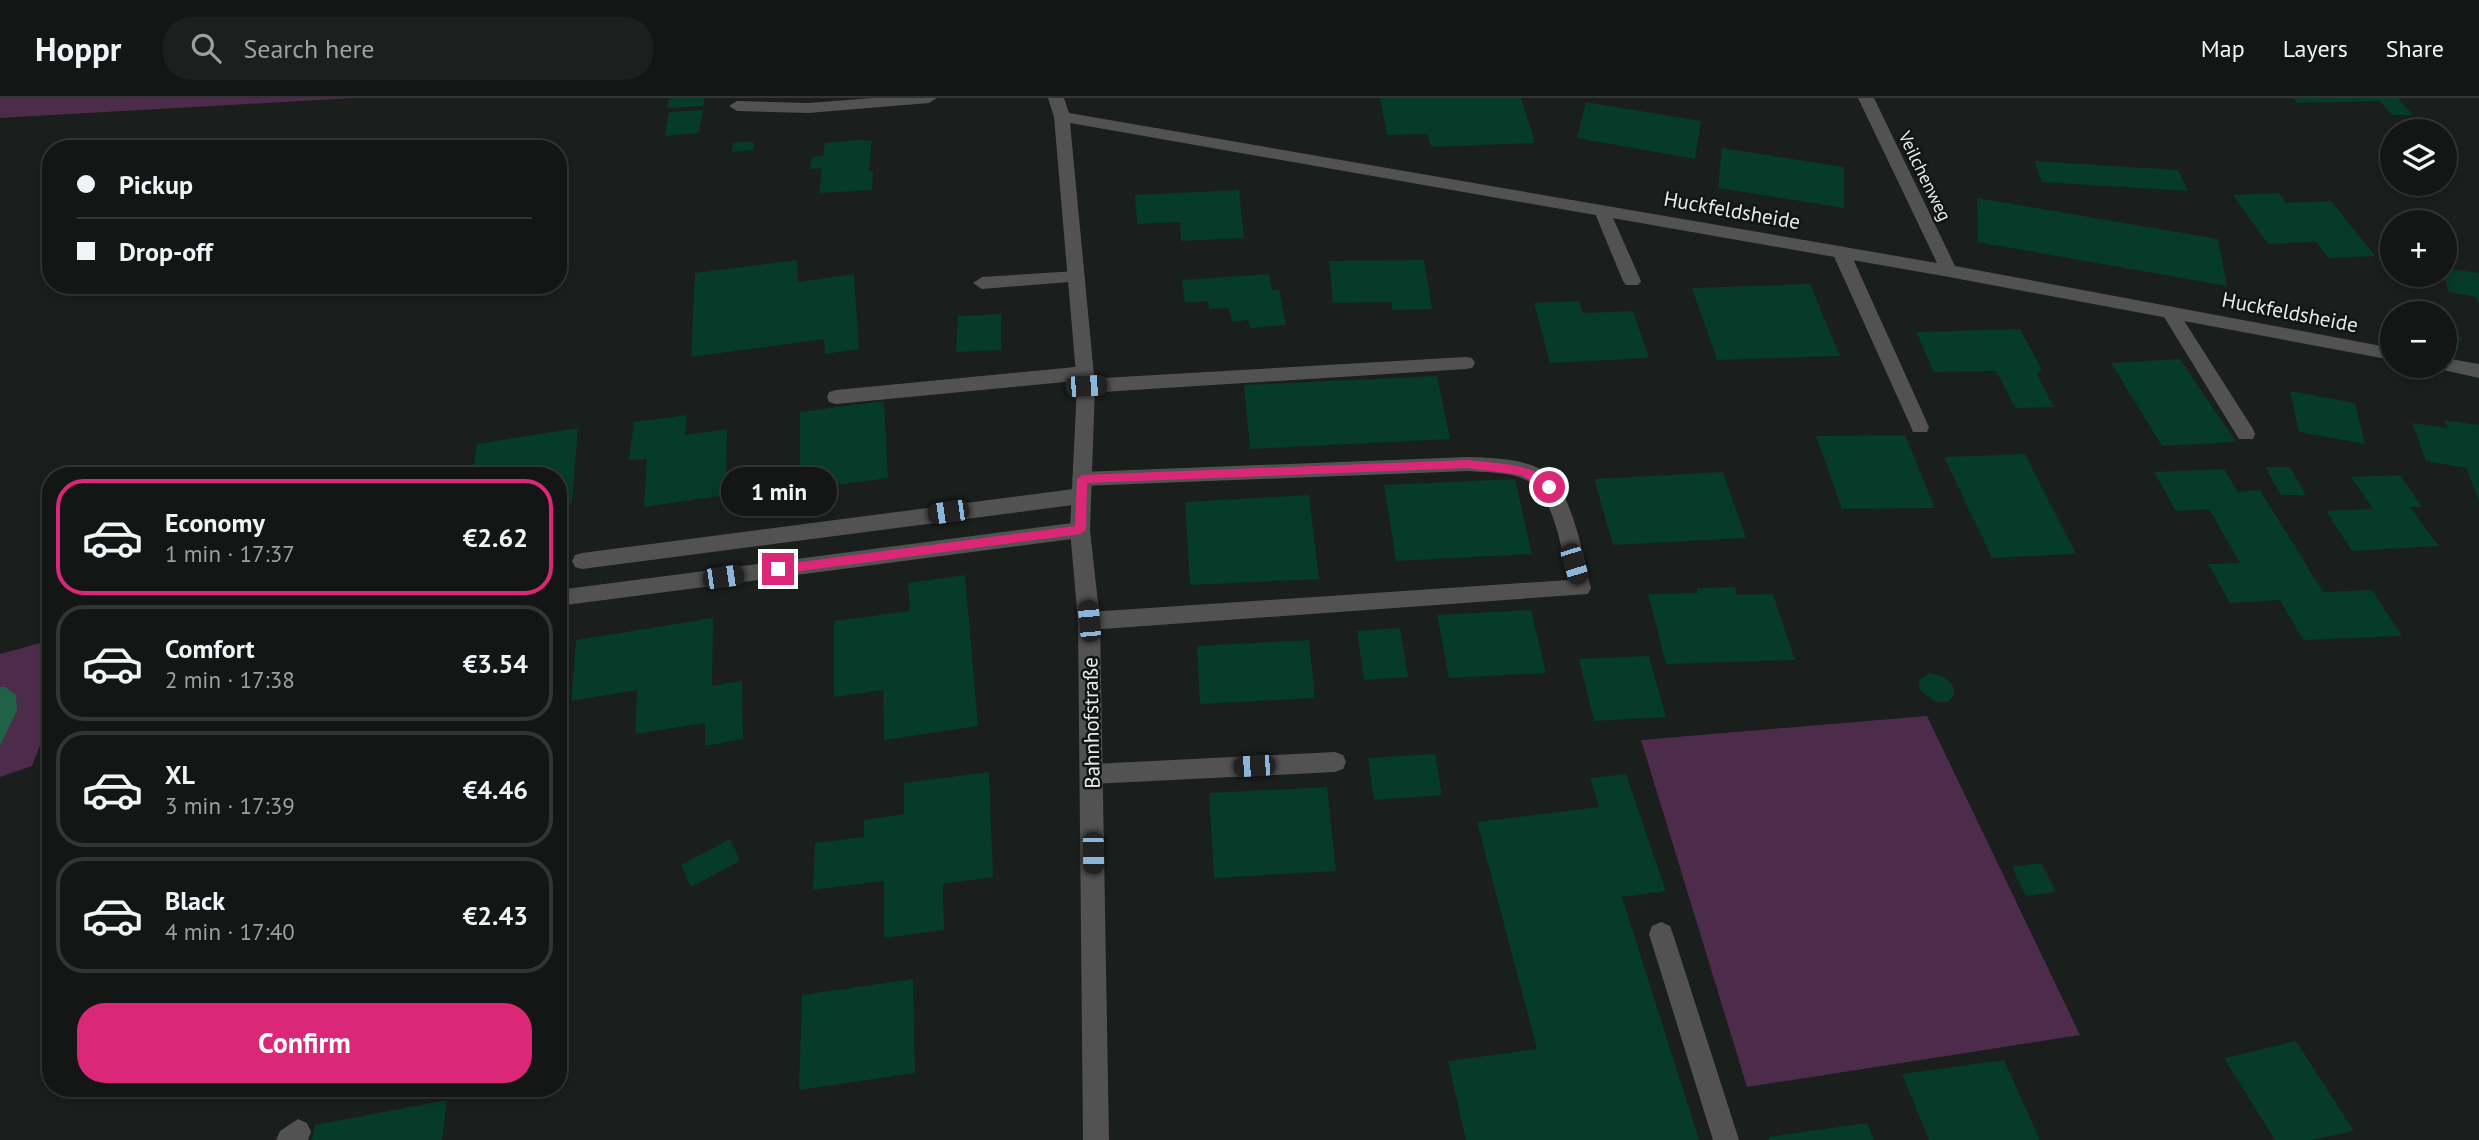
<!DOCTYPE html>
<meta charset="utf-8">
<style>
:root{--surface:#141615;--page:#1d1f1e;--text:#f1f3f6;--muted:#9d9fa0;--line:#333534;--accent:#db2777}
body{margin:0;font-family:"PT Sans",sans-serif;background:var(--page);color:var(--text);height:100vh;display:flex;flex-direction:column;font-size:26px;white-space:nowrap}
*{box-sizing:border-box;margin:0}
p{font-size:23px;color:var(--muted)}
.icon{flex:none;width:38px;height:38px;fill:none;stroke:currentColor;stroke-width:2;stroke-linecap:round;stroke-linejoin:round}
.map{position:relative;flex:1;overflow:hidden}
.drawer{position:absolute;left:42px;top:369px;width:525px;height:630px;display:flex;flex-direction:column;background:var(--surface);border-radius:28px;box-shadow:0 4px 10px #0003,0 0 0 2px var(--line)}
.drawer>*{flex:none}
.top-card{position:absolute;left:42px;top:42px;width:525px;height:154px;border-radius:28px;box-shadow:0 4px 10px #0003,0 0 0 2px var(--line);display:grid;align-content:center;height:154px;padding:0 35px;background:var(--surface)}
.controls{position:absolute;left:2380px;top:21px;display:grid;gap:14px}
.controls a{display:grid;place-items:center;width:77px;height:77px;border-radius:50%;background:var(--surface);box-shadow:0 4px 10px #0003,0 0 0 2px var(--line);font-size:35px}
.end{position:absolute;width:32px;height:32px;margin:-16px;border:9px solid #db2777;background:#fff;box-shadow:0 0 0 4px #fff}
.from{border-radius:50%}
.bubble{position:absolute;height:49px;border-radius:24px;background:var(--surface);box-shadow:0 4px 10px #0003,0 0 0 2px var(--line);font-size:23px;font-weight:700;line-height:49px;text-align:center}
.car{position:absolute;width:21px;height:42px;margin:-21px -10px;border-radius:9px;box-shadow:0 0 5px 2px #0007;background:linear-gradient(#222 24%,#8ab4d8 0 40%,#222 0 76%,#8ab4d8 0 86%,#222 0)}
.top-card b{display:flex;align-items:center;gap:24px;height:66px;font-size:26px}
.top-card b+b{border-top:2px solid var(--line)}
.top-card i{width:18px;height:18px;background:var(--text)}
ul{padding:12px 0 0;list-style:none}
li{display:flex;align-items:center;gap:21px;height:116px;margin:0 14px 10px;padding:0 21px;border:4px solid var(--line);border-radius:28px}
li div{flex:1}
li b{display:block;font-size:26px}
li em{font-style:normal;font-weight:700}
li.on{border-color:var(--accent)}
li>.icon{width:63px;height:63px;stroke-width:1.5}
.action{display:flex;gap:14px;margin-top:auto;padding:14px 35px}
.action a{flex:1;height:80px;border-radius:28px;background:var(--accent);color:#fff;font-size:28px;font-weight:700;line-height:80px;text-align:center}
header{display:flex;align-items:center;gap:42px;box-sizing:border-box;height:98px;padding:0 35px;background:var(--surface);border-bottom:2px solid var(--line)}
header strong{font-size:33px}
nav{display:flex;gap:38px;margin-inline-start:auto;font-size:24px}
.search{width:490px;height:63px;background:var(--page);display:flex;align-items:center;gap:18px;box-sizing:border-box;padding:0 24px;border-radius:28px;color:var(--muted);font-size:26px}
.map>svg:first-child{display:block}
.green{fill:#4c2c4a}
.water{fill:#216148}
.building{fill:#063a29}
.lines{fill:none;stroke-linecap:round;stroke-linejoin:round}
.lane{fill:#535253;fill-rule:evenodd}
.street{fill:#535253;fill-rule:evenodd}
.route{fill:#db2777}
.labels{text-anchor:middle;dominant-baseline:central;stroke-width:5;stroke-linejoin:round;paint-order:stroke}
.far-street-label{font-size:18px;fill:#e8ebea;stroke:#111513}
.street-label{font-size:21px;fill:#e8ebea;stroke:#111513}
</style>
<header>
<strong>Hoppr</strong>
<div class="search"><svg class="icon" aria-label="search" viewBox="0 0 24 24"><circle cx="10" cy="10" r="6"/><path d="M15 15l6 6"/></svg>Search here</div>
<nav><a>Map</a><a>Layers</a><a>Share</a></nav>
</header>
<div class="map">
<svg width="2479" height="1042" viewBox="0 0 2479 1042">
<rect width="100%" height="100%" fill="#1a1e1c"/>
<path class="green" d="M0 0H354L0 20Z
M51 542V619L32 668 0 679V556Z
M1927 618 2080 937 1747 989 1641 642Z"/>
<path class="water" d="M0 589H5L16 597 17 612 0 648Z"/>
<path class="building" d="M669 0H705L703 8 667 10Z
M1380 0H1521L1535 45 1431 49 1427 36 1387 37Z
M2293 0H2398L2413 17H2392L2380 3 2297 5Z
M1586 4 1701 23 1695 61 1577 40Z
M703 12 699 35 665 38 669 14Z
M857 42 872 43 869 73H873L872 92 819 95 822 70 810 71 812 59 823 58 825 45Z
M754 43 753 52 732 54 733 45Z
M1722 50 1844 69V110L1718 90Z
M2034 63 2178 72 2188 93 2042 84Z
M1239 92 1244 140 1181 143 1180 124 1137 126 1135 97Z
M2279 95 2286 105 2331 103 2375 158 2328 160 2316 144 2268 146 2233 97Z
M1977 100 2218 141 2227 188 1978 144Z
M797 162 798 184 854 176 859 251 825 256 824 241 691 259 695 175Z
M1424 162 1432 211 1392 212 1391 204 1333 205 1329 163Z
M2445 170 2479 175V206L2476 199 2449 194 2443 177Z
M1269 176 1272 192 1279 191 1286 227 1250 230 1248 222 1232 224 1229 210 1209 211 1208 203 1185 205 1182 182Z
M1810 186 1840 258 1717 262 1692 190Z
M1579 203 1583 215 1633 213 1649 260 1550 265 1534 205Z
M1001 216V252L956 254 958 218Z
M2445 220 2463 242 2445 243Z
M2020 231 2042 272 2037 276 2054 309 2015 310 1996 273 1934 274 1916 234Z
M2180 261 2236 344 2162 348 2111 265Z
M1437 278 1450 341 1250 351 1244 287Z
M2290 293 2355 305 2365 346 2299 334Z
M884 303 888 380 800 392V314Z
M687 317 685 337 727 331 726 397 644 409 647 361 629 362 634 324Z
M2444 322 2479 327V403L2466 370 2426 363 2412 325 2448 330Z
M578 330 572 405 558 407V378H472L477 346Z
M1905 337 1935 410 1842 411 1816 338Z
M2025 356 2076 456 1992 460 1944 359Z
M2265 369H2290L2306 397H2281Z
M2224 371 2238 394 2260 392 2323 494 2372 492 2402 538 2303 542 2280 502 2230 505 2208 466 2240 465 2209 411 2176 413 2154 374Z
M1723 374 1746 440 1613 447 1594 381Z
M2400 377 2422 409H2410L2439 448 2352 453 2326 413 2373 411 2351 379Z
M1515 381 1532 456 1396 463 1384 387Z
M1309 397 1319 481 1190 487 1185 404Z
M965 477 978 628 884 642 883 592 834 599V523L910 513 908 485Z
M1735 489 1737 497 1773 496 1795 562 1666 566 1648 496 1698 495 1697 490Z
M1531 512 1546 575 1449 580 1437 517Z
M713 520 712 588 742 583 743 641 705 648V625L635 636 637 592 571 603 576 542Z
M1400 530 1408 579 1364 582 1357 533Z
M1309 542 1315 600 1200 606 1197 548Z
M1649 558 1666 619 1594 623 1579 561Z
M1930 575 1946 580 1954 588V597L1948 604H1935L1920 592 1919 582Z
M1435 656 1442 697 1374 702 1368 660Z
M989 674 993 779 943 786 944 832 884 840V783L813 792 815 745 864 739V722L904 716V685Z
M1626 676 1666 793 1622 799 1699 1042H1466L1448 963 1537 951 1477 724 1599 709 1590 680Z
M1327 689 1336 773 1214 780 1209 695Z
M730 741 740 763 691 789 681 767Z
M2041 765 2056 794 2026 798 2012 769Z
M913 881 915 975 799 992 802 897Z
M2296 943 2354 1033 2311 1042H2275L2224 960Z
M2004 962 2040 1042H1929L1902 976Z
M447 1002 442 1042H312L315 1027Z
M1867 1025 1874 1042H1769L1768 1039Z"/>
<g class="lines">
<path class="lane" d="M873 0H937L929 5 808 15 737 13 729 8 737 3 808 5Z
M1602 108 1610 113 1641 183 1638 187H1626L1623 183 1594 113Z
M1841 148 1850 154 1929 329 1927 334H1913L1911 329 1832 154Z
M1076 173 1085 179 1082 183 982 191 973 185 982 179Z
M2170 208 2176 210 2253 331 2255 336 2253 341H2239L2161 214Z
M1466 259 1472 260 1475 265 1472 270 1466 271 1086 295 1079 293 1077 288 1079 283 1086 281Z
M1085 268 1091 270 1094 275 1091 280 1085 282 836 306 829 304 827 299 829 294 836 292Z
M1468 359C1493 360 1520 360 1542 372 1572 388 1583 459 1591 490L1588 496 1089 532 1082 529 1078 523 1082 517 1089 514 1569 482C1562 456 1554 396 1528 383 1510 373 1487 375 1468 373L1082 388 1075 386 1072 381 1075 376 1082 374Z
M1081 390 1088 393 1091 398 1088 403 1081 406 582 471 575 469 572 463 575 457 582 455Z
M1080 424 1087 426 1090 432 1087 438 1080 440 558 508V492Z
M1335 654 1343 657 1346 664 1343 671 1335 674 1092 686 1084 683 1081 676 1084 669 1092 666Z
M1661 824 1670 828 1673 836 1739 1042H1713L1649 836 1652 828Z
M298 1021 307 1025 311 1034 308 1042H276L280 1033Z"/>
<path class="street" d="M1048 0H1064L1069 15 1937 165 1858 0H1874L1955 168 2392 250V262L1949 179 1070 25 1095 288 1090 432 1100 523 1109 1042H1083L1078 523 1070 432 1077 288 1054 19Z
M2445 260 2479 266V280L2439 271 2437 268H2445Z"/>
</g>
<path class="route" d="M1468 362C1495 366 1538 364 1554 389L1549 393 1521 377 1468 370 1087 385 1086 432 1080 436 778 476 773 471 778 467 1075 428 1077 381 1082 377Z"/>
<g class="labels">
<g class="far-street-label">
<text transform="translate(1925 78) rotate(64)">Veilchenweg</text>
</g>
<g class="street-label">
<text transform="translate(1732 112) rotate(10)">Huckfeldsheide</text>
<text transform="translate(2290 214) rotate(11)">Huckfeldsheide</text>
<text transform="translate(1091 625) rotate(-91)">Bahnhofstraße</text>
</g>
</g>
</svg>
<div class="controls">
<a><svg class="icon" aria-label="layers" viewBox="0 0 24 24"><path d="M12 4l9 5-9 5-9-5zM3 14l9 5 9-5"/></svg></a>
<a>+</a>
<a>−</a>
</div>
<i class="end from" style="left:1549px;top:389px"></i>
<i class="end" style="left:778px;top:471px"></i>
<div class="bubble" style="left:721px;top:369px;width:116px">1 min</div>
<i class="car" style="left:1086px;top:288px;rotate:87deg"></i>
<i class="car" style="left:948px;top:414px;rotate:262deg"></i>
<i class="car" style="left:1574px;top:466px;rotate:163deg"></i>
<i class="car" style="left:723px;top:479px;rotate:82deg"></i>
<i class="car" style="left:1089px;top:523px;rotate:355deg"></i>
<i class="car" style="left:1254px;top:668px;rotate:267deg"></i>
<i class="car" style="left:1093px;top:755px;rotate:179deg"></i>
<div class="top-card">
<b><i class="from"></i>Pickup</b>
<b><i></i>Drop-off</b>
</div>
<section class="drawer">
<ul>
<li class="on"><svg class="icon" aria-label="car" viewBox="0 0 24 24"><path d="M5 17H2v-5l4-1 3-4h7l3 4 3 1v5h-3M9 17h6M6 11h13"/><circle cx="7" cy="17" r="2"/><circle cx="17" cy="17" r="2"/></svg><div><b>Economy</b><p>1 min · 17:37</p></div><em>€2.62</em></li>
<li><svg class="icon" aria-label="car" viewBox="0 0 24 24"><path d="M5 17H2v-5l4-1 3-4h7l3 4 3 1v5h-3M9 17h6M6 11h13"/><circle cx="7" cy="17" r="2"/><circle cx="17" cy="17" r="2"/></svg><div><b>Comfort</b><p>2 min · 17:38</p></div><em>€3.54</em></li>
<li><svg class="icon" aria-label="car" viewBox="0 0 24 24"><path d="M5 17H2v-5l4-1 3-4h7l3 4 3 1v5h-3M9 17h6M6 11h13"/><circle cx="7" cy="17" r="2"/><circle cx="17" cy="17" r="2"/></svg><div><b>XL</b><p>3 min · 17:39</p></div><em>€4.46</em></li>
<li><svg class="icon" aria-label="car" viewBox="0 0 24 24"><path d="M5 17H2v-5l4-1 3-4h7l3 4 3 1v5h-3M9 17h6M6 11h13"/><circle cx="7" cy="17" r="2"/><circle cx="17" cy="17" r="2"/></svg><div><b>Black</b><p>4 min · 17:40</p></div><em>€2.43</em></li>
</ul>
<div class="action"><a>Confirm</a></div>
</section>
</div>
